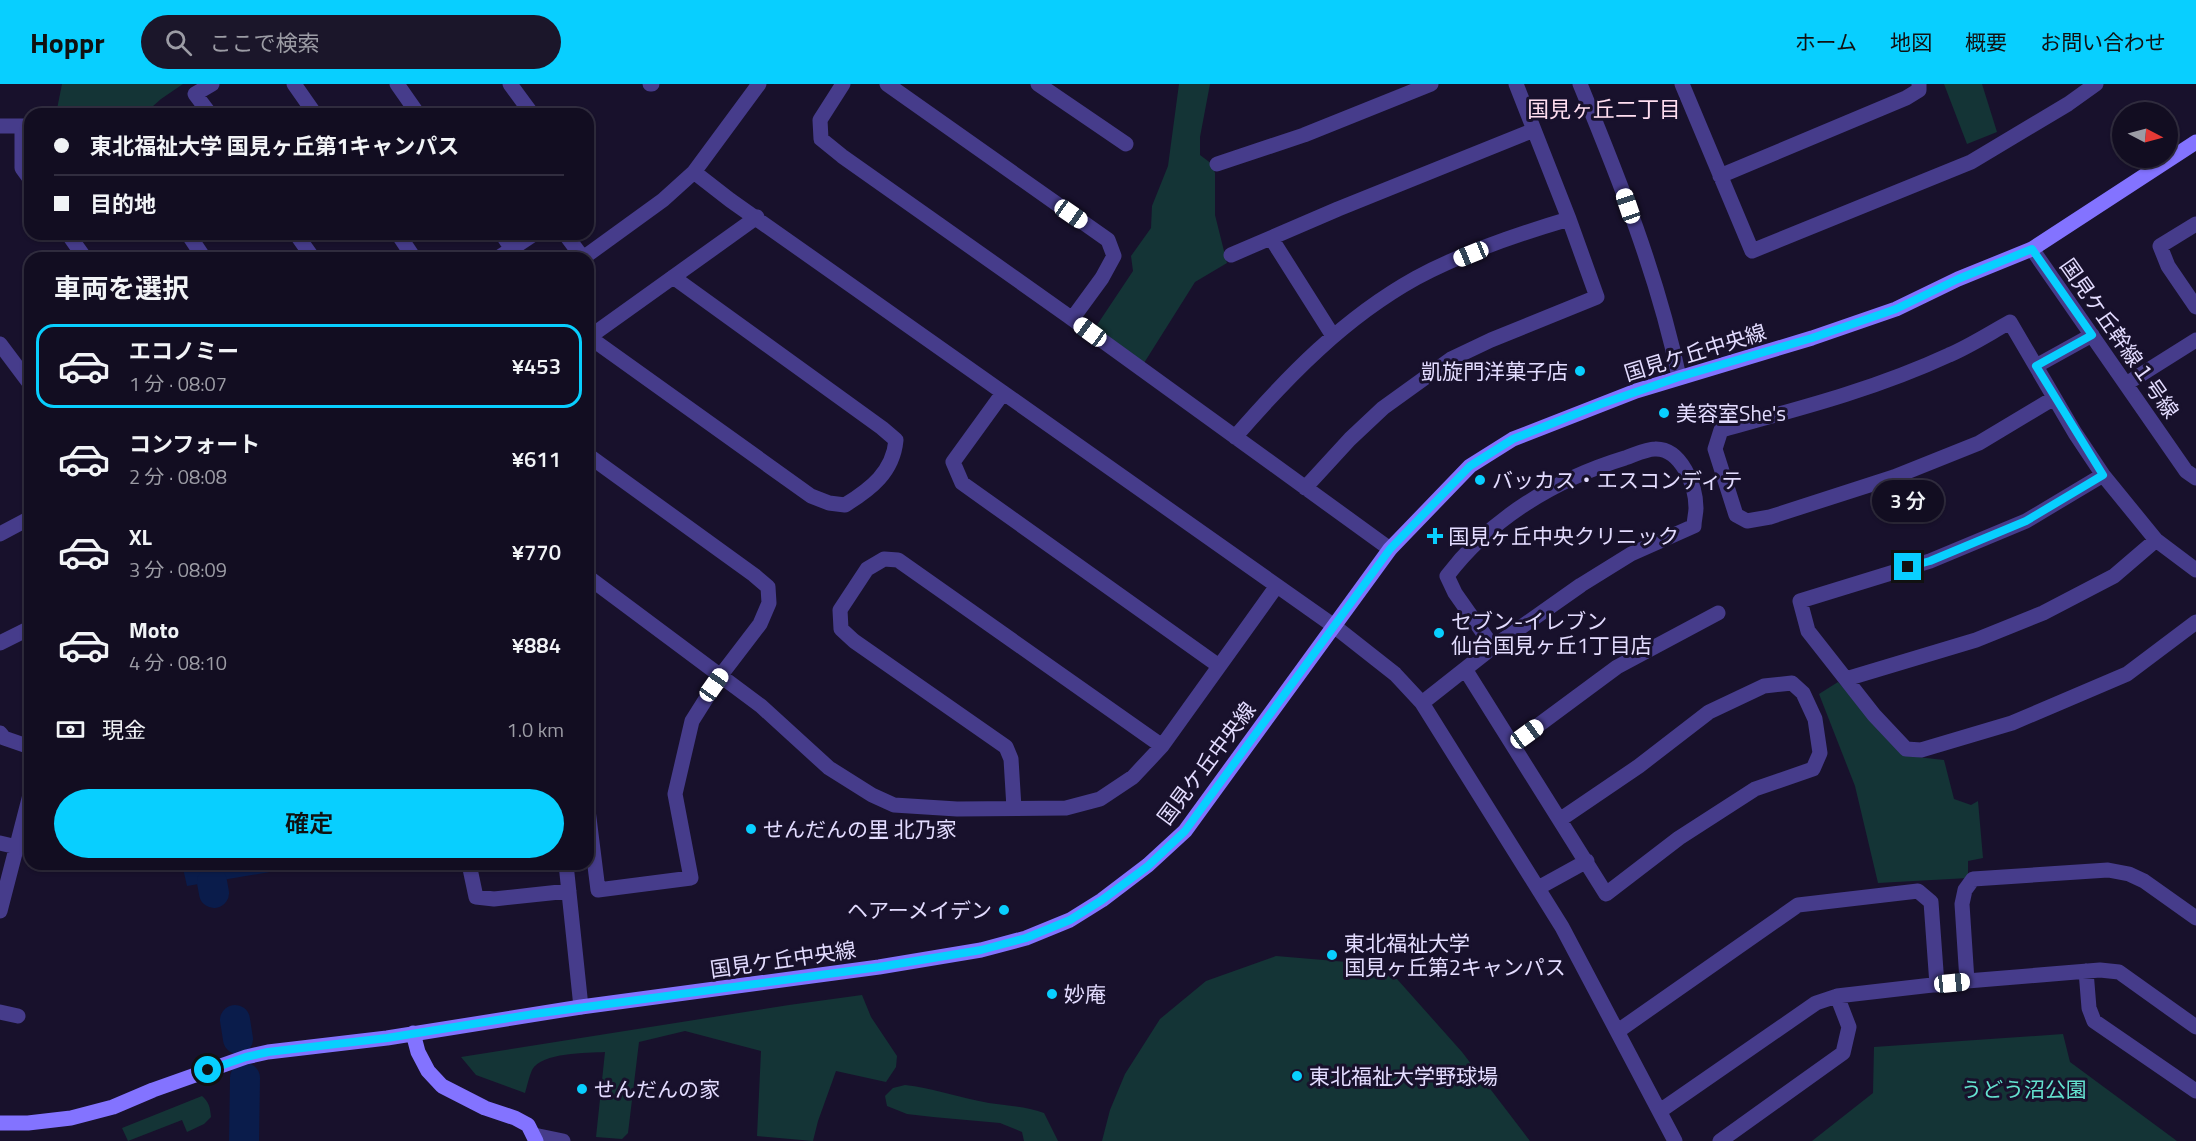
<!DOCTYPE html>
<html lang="ja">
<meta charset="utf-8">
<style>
:root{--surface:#120d21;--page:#1b162a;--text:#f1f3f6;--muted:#9c9ca5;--line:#312d3f;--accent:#08cfff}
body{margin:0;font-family:"Titillium Web","Noto Sans JP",sans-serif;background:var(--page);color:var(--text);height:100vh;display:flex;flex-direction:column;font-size:22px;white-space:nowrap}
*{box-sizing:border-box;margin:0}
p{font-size:20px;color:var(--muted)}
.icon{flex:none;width:33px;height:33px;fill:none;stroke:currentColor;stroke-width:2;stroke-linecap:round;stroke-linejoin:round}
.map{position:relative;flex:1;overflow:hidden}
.side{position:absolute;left:24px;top:168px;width:570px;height:618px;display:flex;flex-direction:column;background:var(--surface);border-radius:18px;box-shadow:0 2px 4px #0004,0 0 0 2px var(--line)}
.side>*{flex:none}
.top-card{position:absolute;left:24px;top:24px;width:570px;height:132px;border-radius:18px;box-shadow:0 2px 4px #0004,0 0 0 2px var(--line);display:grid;align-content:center;height:132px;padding:0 30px;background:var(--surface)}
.needle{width:39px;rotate:96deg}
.controls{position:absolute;left:2112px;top:18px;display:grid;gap:12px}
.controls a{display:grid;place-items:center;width:66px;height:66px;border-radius:50%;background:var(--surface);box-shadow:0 2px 4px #0004,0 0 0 2px var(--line);font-size:30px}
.end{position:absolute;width:27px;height:27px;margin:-14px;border:8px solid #08cfff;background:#111;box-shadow:0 0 0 3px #111}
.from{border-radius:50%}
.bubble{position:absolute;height:42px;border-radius:21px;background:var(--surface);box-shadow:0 2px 4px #0004,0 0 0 2px var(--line);font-size:20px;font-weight:600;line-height:42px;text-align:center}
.car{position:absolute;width:18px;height:36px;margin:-18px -9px;border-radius:8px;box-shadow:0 0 4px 2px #0007;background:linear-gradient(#fff 24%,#345 0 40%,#fff 0 76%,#345 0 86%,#fff 0)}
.top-card b{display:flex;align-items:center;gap:21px;height:57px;font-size:22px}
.top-card b+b{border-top:2px solid var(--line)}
.top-card i{width:15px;height:15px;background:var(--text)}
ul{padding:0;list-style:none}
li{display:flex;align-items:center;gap:18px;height:84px;margin:0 12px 9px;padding:0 18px;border:3px solid transparent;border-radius:18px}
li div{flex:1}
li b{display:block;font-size:22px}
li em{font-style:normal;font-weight:600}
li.current{border-color:var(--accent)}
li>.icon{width:54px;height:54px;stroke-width:1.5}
h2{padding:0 30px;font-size:27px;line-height:72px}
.pay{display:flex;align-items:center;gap:15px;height:66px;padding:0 30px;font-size:22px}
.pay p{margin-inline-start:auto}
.action{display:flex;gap:12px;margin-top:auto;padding:12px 30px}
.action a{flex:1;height:69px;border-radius:36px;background:var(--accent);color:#111;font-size:24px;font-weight:600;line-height:69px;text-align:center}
header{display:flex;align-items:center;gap:36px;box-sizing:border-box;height:84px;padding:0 30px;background:var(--accent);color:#111}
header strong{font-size:28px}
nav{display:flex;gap:33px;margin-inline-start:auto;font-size:21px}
.search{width:420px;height:54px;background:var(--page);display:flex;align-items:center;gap:15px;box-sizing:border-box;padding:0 21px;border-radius:33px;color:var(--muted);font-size:22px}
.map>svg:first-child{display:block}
.green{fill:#143436}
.water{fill:#0a1c4b}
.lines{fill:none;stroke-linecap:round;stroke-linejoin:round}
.river{stroke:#0a1c4b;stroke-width:30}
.street{stroke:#463c8b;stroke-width:15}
.secondary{stroke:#8373ff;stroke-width:15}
.route{stroke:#08cfff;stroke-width:8}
.poi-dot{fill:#08cfff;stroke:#18112c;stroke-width:2}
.labels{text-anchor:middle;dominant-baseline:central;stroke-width:6;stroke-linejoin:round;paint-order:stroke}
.street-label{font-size:21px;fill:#e3dcff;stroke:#18112c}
.poi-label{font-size:21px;fill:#e3dcff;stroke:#18112c;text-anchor:start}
.park-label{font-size:21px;fill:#64e2cf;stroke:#18112c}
.neighbourhood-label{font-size:22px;fill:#ffdef0;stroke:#18112c}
</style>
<header>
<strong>Hoppr</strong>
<div class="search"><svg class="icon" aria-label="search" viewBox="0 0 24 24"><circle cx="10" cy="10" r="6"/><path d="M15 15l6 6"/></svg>ここで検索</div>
<nav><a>ホーム</a><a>地図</a><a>概要</a><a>お問い合わせ</a></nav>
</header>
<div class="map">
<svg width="2196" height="1057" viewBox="0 0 2196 1057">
<rect width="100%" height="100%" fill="#18112c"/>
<path class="green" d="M62 0H183L161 15 144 30H56Z
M1179 0H1210L1200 53V71L1212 80 1215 89V131L1227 179 1195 198 1144 279 1095 244 1133 187 1131 172 1151 144 1152 122 1168 82Z
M1944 0H1982L1997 48 1967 60Z
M1838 598 1900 667 1917 673 1944 676 1954 715 1971 721 1978 717 1983 774 1968 777V794L1878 799 1855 702 1819 610Z
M1276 872 1347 878 1397 895 1462 968 1530 1057H1102L1110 1026 1125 990 1160 935 1206 897Z
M862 911 871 933 897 972 896 983 886 998 836 987 818 1037 813 1057 757 1052 761 967 685 947 639 958 628 1049 622 1055 596 1053 605 968C587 969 542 968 532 986 529 993 527 1002 525 1009L476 991 461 973 789 921Z
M2063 950 2070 978 2177 1057H1812L1873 1009 1874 963Z
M905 1001C931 1004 954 1012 979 1017 1001 1022 1023 1021 1044 1029L1058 1057H1024L1022 1048 1000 1039 933 1033 907 1030 887 1022 885 1012 893 1004Z
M202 1012C209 1018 210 1023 211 1033L204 1040 187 1048 182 1036 128 1057 122 1044Z"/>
<path class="water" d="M182 780H272L270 788 187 802Z"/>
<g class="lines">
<path class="river" d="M212 798 214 809
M235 936 238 955
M244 1057 245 994"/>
<path class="street" d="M294 0 315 30
M397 0 418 30
M510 0 532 30
M650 0H652
M843 0 820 36 821 55 842 72 1067 231 1390 465
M887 0 1108 156 1114 172 1102 194 1072 235
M1038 0 1126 60
M1580 0C1619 95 1658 192 1679 293
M1682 0 1752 167 1971 78 2068 20 2096 0
M210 30 195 10 212 0
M0 42H30
M22 42V84L30 95
M1217 80 1304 51 1431 0
M694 88 730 116 1334 542 1395 590 1422 619 1562 843 1675 1057
M1720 92 1906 14 1919 6V0
M2196 140 2160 162 2168 182 2196 223
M68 150 85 174
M188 150 204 174
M296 150 313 174
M398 150 414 174
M502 150 512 165
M565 150 583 174
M1271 154 1333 252
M2032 165 2186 387 2196 394
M1231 171 1338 125 1534 46
M498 174 534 150
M583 174 663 116 694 88 759 0
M589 253 811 412 829 419 845 421C871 405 893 388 896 356L882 344 673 193
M588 254 757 133
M0 260 30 300
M2036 282 2092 251
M2126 300 2196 256
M1003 309 953 378 962 399 1219 582
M2054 314 1979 359 1894 393 1770 433 1747 437 1736 431 1715 365 1721 346C1798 325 1876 305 1949 271 1970 262 1990 249 2010 238L2075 349 2103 391 2156 456 2196 486
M1235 353C1288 292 1344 234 1416 194 1464 168 1518 150 1569 135
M588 371 754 491 768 503 769 519 760 540 721 591 692 637 675 710 691 794 598 806 588 726
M2103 391 2026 437 1930 477 1800 517 1808 547 1874 631 1906 665 1921 666 2012 639 2127 590 2196 538
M1305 404 1350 355 1383 324 1451 275 1491 256 1597 213 1569 135 1516 0
M0 450 30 434
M588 493 761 622 829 684 872 711 894 721 957 725 1066 724 1100 715 1133 693 1162 662 1276 503
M0 559 30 544
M1465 585 1606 810 1679 754 1755 705 1813 685 1820 669 1815 635 1803 609 1792 599 1764 602 1709 628 1639 682 1561 735
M1846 595 1976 556 2043 529 2114 492 2156 456
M1422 619 1493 563 1581 501 1631 470 1694 442C1694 436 1696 430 1696 424 1696 402 1681 364 1655 365 1646 365 1634 371 1625 374 1556 395 1491 434 1447 492L1455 509 1493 563
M0 649 4 654 30 663
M1513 660 1617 583 1718 529
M1014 724 1011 675 1006 663 854 557 841 545 840 526 867 485 884 475 898 476 1162 662
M0 759 17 763
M469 780 476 813 494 815 569 807
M566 780 581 923
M1538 804 1587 777
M0 827 30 711
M2086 887 2089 924 2094 937 2196 1007
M1967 897 1962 820 1965 806 1973 795 2108 786 2129 790 2144 797 2196 834
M0 928 18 932
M1618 947 1798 821 1918 807 1931 818 1937 901
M1660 1027 1816 919 1837 912 1967 897 2100 886 2119 888 2196 943
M534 1051 563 1057
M1720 1057 1843 969 1849 943 1837 912"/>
<path class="secondary" d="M413 949 418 968 428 987 442 1002 485 1024 515 1034 528 1041 536 1057
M0 1039H28L71 1034 113 1023 153 1006 246 973 268 968 387 954 581 923 879 883 981 866 1026 854 1070 836 1102 816 1148 781 1185 747 1390 465 1470 382 1513 355 1636 307 1812 254 1896 225 1958 195 2032 165 2196 58"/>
</g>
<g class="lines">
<path class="route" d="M208 986 246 973 268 968 387 954 534 930 879 883 981 866 1026 854 1070 836 1102 816 1148 782 1185 747 1390 465 1470 382 1513 355 1601 320 1679 293 1812 254 1896 225 1958 195 2032 165 2092 251 2036 282 2103 391 2026 437 1930 477 1908 483"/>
</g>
<g class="poi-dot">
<circle cx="1580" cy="287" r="6"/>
<circle cx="1664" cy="329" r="6"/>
<circle cx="1480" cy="396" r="6"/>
<path d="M1432 443h6v6h6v6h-6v6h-6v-6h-6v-6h6z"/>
<circle cx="1439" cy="549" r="6"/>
<circle cx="751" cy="745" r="6"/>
<circle cx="1004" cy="826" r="6"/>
<circle cx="1332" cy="871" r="6"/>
<circle cx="1052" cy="910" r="6"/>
<circle cx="1297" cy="992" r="6"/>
<circle cx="582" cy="1005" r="6"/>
</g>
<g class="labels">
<g class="street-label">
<text transform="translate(2120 254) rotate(55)">国見ケ丘幹線１号線</text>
<text transform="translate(1695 268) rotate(-17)">国見ケ丘中央線</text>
<text transform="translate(1206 679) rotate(-53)">国見ケ丘中央線</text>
<text transform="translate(783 875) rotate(-8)">国見ケ丘中央線</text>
</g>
<g class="poi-label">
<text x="1568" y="287" text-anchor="end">凱旋門洋菓子店</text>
<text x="1676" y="329">美容室She's</text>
<text x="1492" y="396">バッカス・エスコンディテ</text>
<text x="1448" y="452">国見ヶ丘中央クリニック</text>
<text x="1451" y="537">セブン-イレブン<tspan x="1451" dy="24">仙台国見ヶ丘1丁目店</tspan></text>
<text x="763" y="745">せんだんの里 北乃家</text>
<text x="992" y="826" text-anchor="end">ヘアーメイデン</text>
<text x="1344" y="859">東北福祉大学<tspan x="1344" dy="24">国見ヶ丘第2キャンパス</tspan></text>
<text x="1064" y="910">妙庵</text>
<text x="1309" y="992">東北福祉大学野球場</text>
<text x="594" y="1005">せんだんの家</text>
</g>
<g class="park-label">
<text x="2024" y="1005">うどう沼公園</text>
</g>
<g class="neighbourhood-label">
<text x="1604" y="25">国見ヶ丘二丁目</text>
</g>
</g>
</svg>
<div class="controls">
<a><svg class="needle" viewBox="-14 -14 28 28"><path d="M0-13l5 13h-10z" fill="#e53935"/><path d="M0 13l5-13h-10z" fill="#9c9ca5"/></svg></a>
</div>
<i class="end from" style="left:208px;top:986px"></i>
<i class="end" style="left:1908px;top:483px"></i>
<div class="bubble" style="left:1872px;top:396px;width:72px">3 分</div>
<i class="car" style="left:1628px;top:122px;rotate:341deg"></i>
<i class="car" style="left:1071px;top:130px;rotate:125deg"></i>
<i class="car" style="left:1471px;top:170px;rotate:248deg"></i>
<i class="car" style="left:1090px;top:248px;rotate:306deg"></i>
<i class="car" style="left:714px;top:601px;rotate:35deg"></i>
<i class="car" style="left:1527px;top:650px;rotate:54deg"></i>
<i class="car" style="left:1952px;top:899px;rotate:84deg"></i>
<div class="top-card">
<b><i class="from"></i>東北福祉大学 国見ヶ丘第1キャンパス</b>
<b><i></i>目的地</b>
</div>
<section class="side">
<h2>車両を選択</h2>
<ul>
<li class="current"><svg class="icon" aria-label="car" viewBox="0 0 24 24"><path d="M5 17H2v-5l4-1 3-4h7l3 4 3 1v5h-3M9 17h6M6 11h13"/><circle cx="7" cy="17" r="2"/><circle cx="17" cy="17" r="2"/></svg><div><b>エコノミー</b><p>1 分 · 08:07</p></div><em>¥453</em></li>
<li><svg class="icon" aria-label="car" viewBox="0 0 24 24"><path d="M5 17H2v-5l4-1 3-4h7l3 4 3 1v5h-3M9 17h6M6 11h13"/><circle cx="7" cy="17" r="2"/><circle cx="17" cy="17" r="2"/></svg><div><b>コンフォート</b><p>2 分 · 08:08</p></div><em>¥611</em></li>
<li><svg class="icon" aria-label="car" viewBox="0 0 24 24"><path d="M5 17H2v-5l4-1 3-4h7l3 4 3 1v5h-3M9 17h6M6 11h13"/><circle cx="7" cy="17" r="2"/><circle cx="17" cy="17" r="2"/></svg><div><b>XL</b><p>3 分 · 08:09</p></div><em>¥770</em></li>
<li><svg class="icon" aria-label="car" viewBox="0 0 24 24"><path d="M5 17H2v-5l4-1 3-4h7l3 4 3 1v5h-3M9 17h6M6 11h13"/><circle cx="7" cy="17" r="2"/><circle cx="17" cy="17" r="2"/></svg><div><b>Moto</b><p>4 分 · 08:10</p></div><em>¥884</em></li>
</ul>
<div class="pay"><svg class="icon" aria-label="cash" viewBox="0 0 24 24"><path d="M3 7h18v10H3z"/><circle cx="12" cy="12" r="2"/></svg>現金<p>1.0 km</p></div>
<div class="action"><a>確定</a></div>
</section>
</div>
